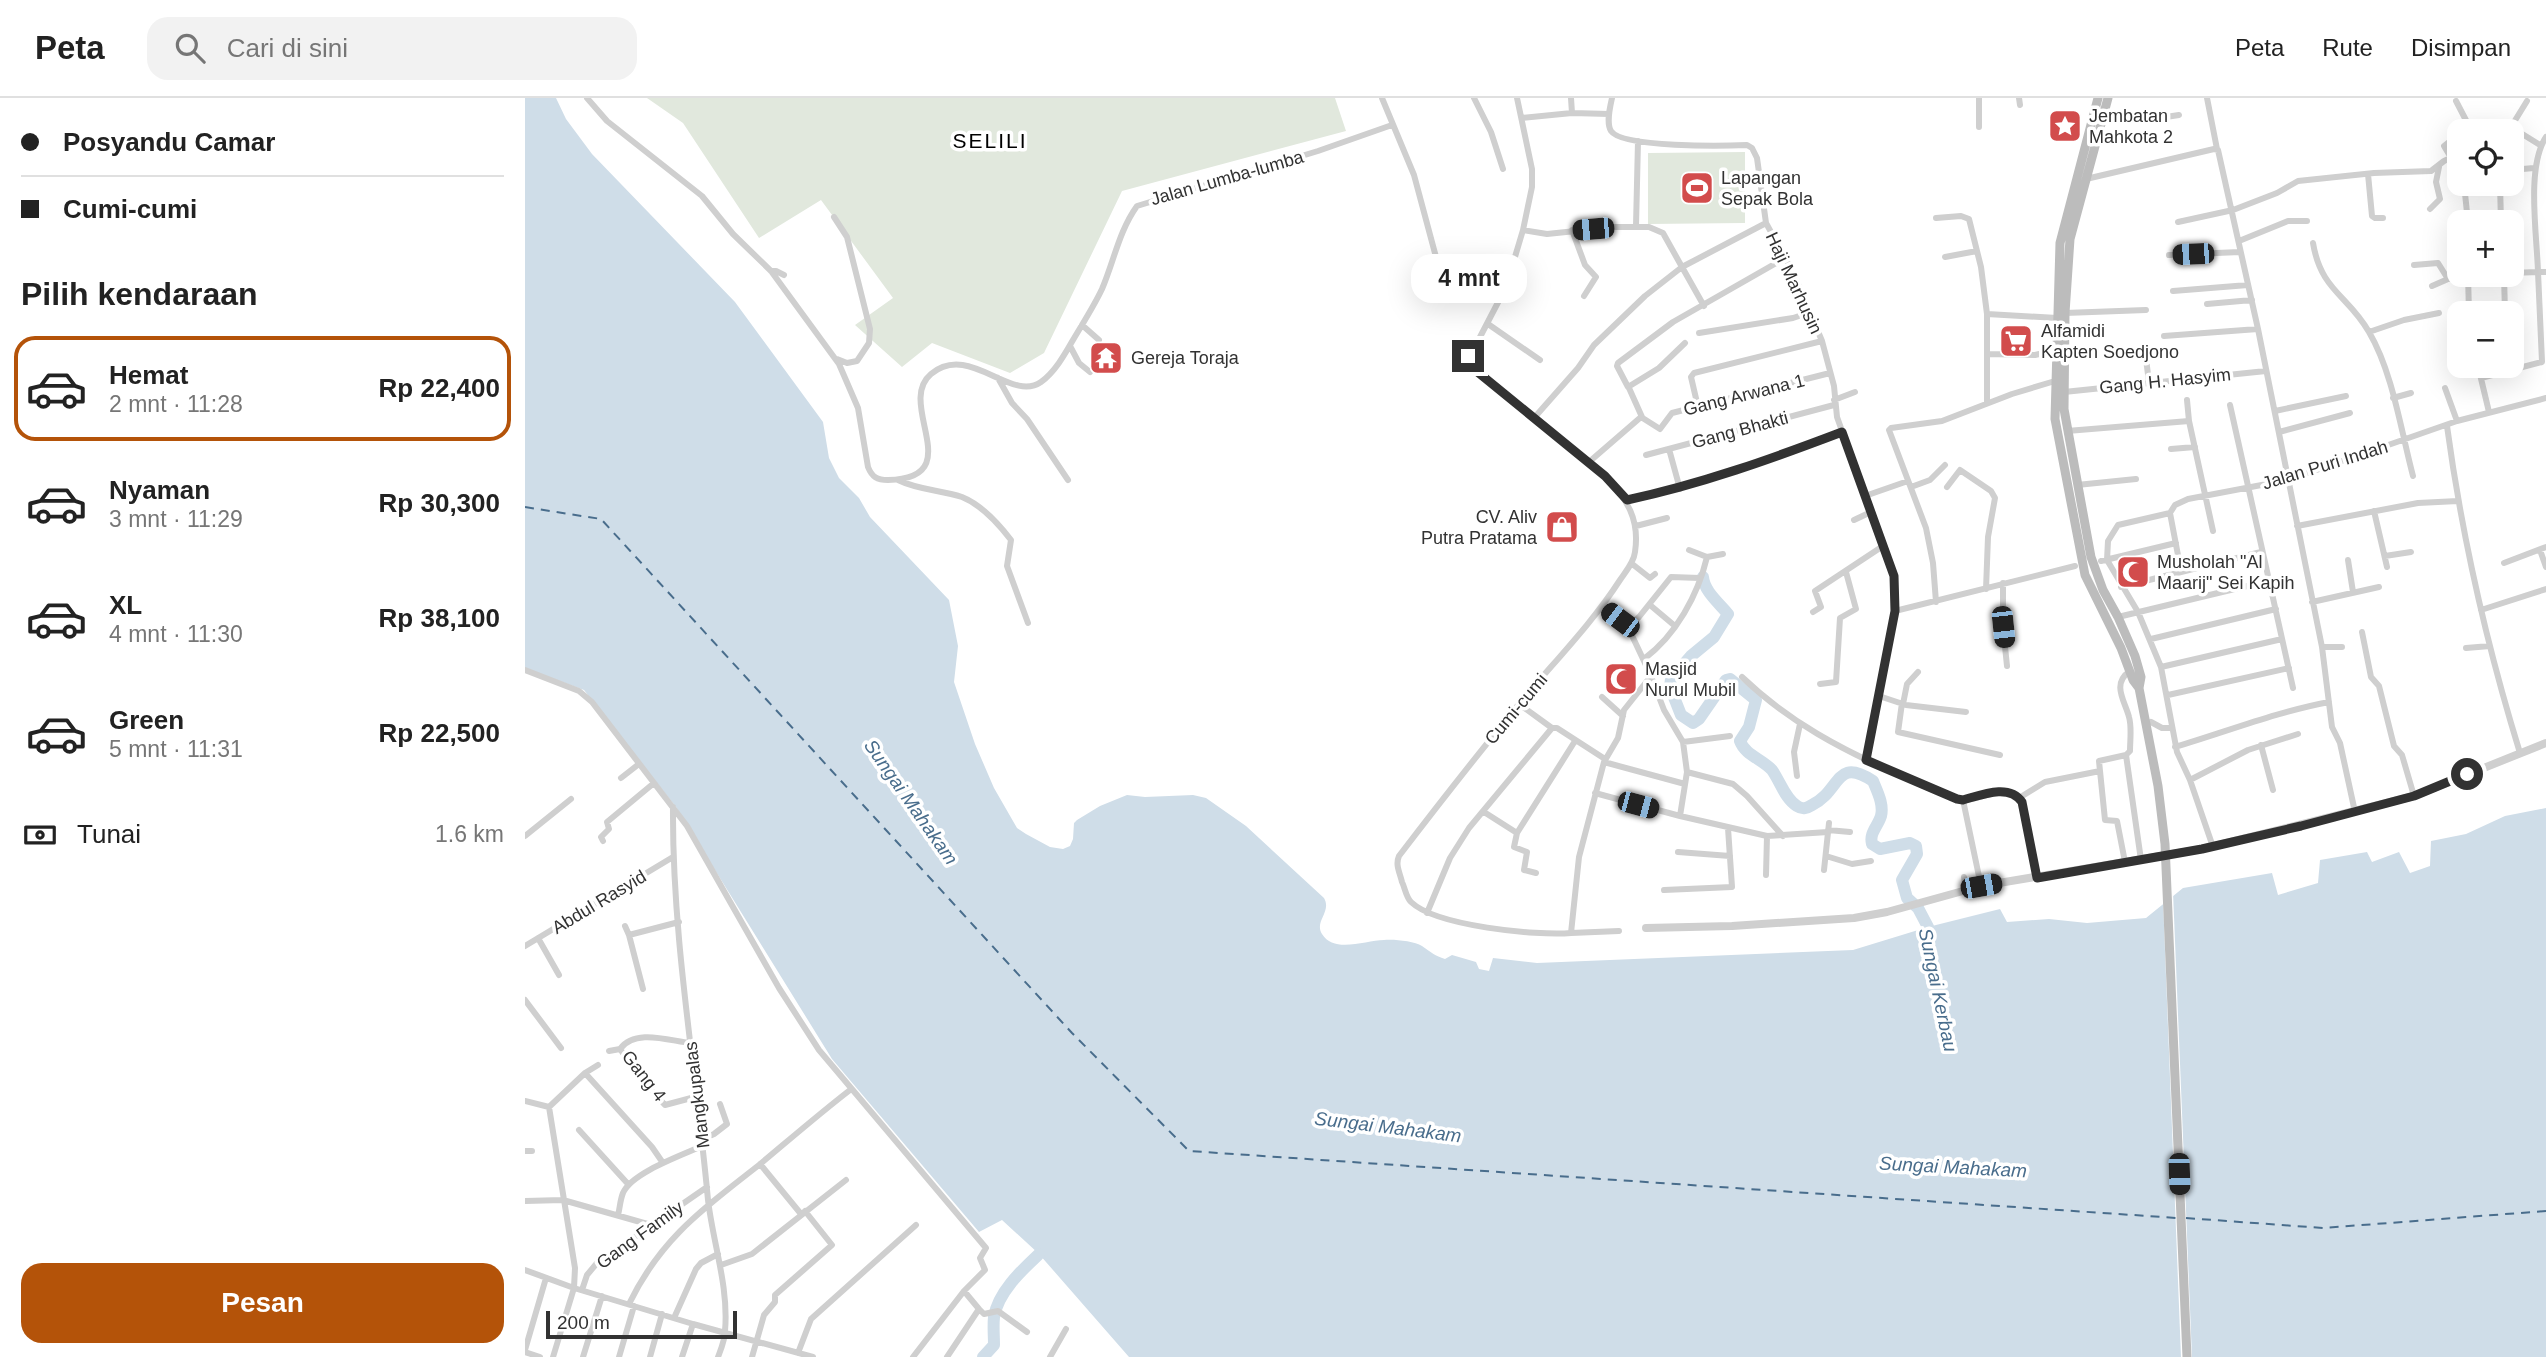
<!DOCTYPE html>
<html lang="id">
<meta charset="utf-8">
<style>
:root{--surface:#fff;--page:#f2f2f2;--text:#222;--muted:#767676;--line:#e0e0e0;--accent:#b45309}
body{margin:0;font-family:Helvetica,sans-serif;background:var(--page);color:var(--text);height:100vh;display:flex;flex-direction:column;font-size:26px;white-space:nowrap}
*{box-sizing:border-box;margin:0}
p{font-size:23px;color:var(--muted)}
.icon{flex:none;width:38px;height:38px;fill:none;stroke:currentColor;stroke-width:2;stroke-linecap:round;stroke-linejoin:round}
.map{position:relative;flex:1;overflow:hidden}
.details{display:flex;flex-direction:column;background:var(--surface);width:525px}
.details>*{flex:none}
.hud{display:grid;align-content:center;height:154px;padding:0 21px;background:var(--surface)}
.buttons{position:absolute;left:1922px;top:21px;display:grid;gap:14px}
.buttons a{display:grid;place-items:center;width:77px;height:77px;border-radius:14px;background:var(--surface);box-shadow:0 7px 28px #0002;font-size:35px}
.scale{position:absolute;left:21px;bottom:18px;width:191px;box-sizing:border-box;padding-left:7px;border:4px solid #323232;border-top:0;font-size:19px;line-height:24px;white-space:nowrap;color:#323232;-webkit-text-stroke:5px #fff;paint-order:stroke}
.end{position:absolute;width:32px;height:32px;margin:-16px;border:9px solid #323232;background:#fff;box-shadow:0 0 0 4px #fff}
.from{border-radius:50%}
.bubble{position:absolute;height:49px;border-radius:21px;background:var(--surface);box-shadow:0 7px 28px #0002;font-size:23px;font-weight:700;line-height:49px;text-align:center}
.car{position:absolute;width:21px;height:42px;margin:-21px -10px;border-radius:9px;box-shadow:0 0 5px 2px #0007;background:linear-gradient(#222 24%,#8ab4d8 0 40%,#222 0 76%,#8ab4d8 0 86%,#222 0)}
.hud b{display:flex;align-items:center;gap:24px;height:66px;font-size:26px}
.hud b+b{border-top:2px solid var(--line)}
.hud i{width:18px;height:18px;background:var(--text)}
ul{padding:0;list-style:none}
li{display:flex;align-items:center;gap:21px;height:105px;margin:0 14px 10px;padding:0 7px;border:4px solid transparent;border-radius:21px}
li div{flex:1}
li b{display:block;font-size:26px}
li em{font-style:normal;font-weight:700}
li.active{border-color:var(--accent)}
li>.icon{width:63px;height:63px;stroke-width:1.5}
h2{padding:0 21px;font-size:32px;line-height:84px}
.pay{display:flex;align-items:center;gap:18px;height:77px;padding:0 21px;font-size:26px}
.pay p{margin-inline-start:auto}
.action{display:flex;gap:14px;margin-top:auto;padding:14px 21px}
.action a{flex:1;height:80px;border-radius:21px;background:var(--accent);color:#fff;font-size:28px;font-weight:700;line-height:80px;text-align:center}
header{display:flex;align-items:center;gap:42px;box-sizing:border-box;height:98px;padding:0 35px;background:var(--surface);border-bottom:2px solid var(--line)}
header strong{font-size:33px}
nav{display:flex;gap:38px;margin-inline-start:auto;font-size:24px}
.search{width:490px;height:63px;background:var(--page);display:flex;align-items:center;gap:18px;box-sizing:border-box;padding:0 24px;border-radius:21px;color:var(--muted);font-size:26px}
main{display:flex;flex:1;min-height:0}
.map>svg:first-child{display:block}
.green{fill:#e1e8dd}
.water{fill:#cfdde8}
.pier{fill:#fff}
.lines{fill:none;stroke-linecap:round;stroke-linejoin:round}
.river{stroke:#cfdde8;stroke-width:12}
.ferry{stroke:#496d8c;stroke-width:2;stroke-dasharray:9 7;stroke-linecap:butt}
.minor{stroke:#cfcfcf;stroke-width:6}
.tertiary{stroke:#cfcfcf;stroke-width:8}
.secondary{stroke:#bcbcbc;stroke-width:9}
.route{stroke:#323232;stroke-width:9}
.labels{text-anchor:middle;dominant-baseline:central;stroke-width:7;stroke-linejoin:round;paint-order:stroke}
.poi-label{font-size:18px;fill:#323232;stroke:#fff;text-anchor:start}
.street-label{font-size:18px;fill:#323232;stroke:#fff}
.water-label{font-size:19px;font-style:italic;fill:#496d8c;stroke:#fff}
.quarter-label{font-size:21px;letter-spacing:2px;fill:#000;stroke:#fff}
</style>
<header>
<strong>Peta</strong>
<div class="search"><svg class="icon" aria-label="search" viewBox="0 0 24 24"><circle cx="10" cy="10" r="6"/><path d="M15 15l6 6"/></svg>Cari di sini</div>
<nav><a>Peta</a><a>Rute</a><a>Disimpan</a></nav>
</header>
<main>
<section class="details">
<div class="hud">
<b><i class="from"></i>Posyandu Camar</b>
<b><i></i>Cumi-cumi</b>
</div>
<h2>Pilih kendaraan</h2>
<ul>
<li class="active"><svg class="icon" aria-label="car" viewBox="0 0 24 24"><path d="M5 17H2v-5l4-1 3-4h7l3 4 3 1v5h-3M9 17h6M6 11h13"/><circle cx="7" cy="17" r="2"/><circle cx="17" cy="17" r="2"/></svg><div><b>Hemat</b><p>2 mnt · 11:28</p></div><em>Rp 22,400</em></li>
<li><svg class="icon" aria-label="car" viewBox="0 0 24 24"><path d="M5 17H2v-5l4-1 3-4h7l3 4 3 1v5h-3M9 17h6M6 11h13"/><circle cx="7" cy="17" r="2"/><circle cx="17" cy="17" r="2"/></svg><div><b>Nyaman</b><p>3 mnt · 11:29</p></div><em>Rp 30,300</em></li>
<li><svg class="icon" aria-label="car" viewBox="0 0 24 24"><path d="M5 17H2v-5l4-1 3-4h7l3 4 3 1v5h-3M9 17h6M6 11h13"/><circle cx="7" cy="17" r="2"/><circle cx="17" cy="17" r="2"/></svg><div><b>XL</b><p>4 mnt · 11:30</p></div><em>Rp 38,100</em></li>
<li><svg class="icon" aria-label="car" viewBox="0 0 24 24"><path d="M5 17H2v-5l4-1 3-4h7l3 4 3 1v5h-3M9 17h6M6 11h13"/><circle cx="7" cy="17" r="2"/><circle cx="17" cy="17" r="2"/></svg><div><b>Green</b><p>5 mnt · 11:31</p></div><em>Rp 22,500</em></li>
</ul>
<div class="pay"><svg class="icon" aria-label="cash" viewBox="0 0 24 24"><path d="M3 7h18v10H3z"/><circle cx="12" cy="12" r="2"/></svg>Tunai<p>1.6 km</p></div>
<div class="action"><a>Pesan</a></div>
</section>
<div class="map">
<svg width="2021" height="1259" viewBox="0 0 2021 1259">
<rect width="100%" height="100%" fill="#fff"/>
<path class="green" d="M122 0H810L821 33 597 93 519 255 485 275 407 245 377 269 330 227 368 200 296 102 234 140 158 25Z
M1220 54V125L1123 126V55Z"/>
<path class="water" d="M0 0H31L41 21 67 56 210 204 298 324 304 360 314 380 334 400 345 419 424 502 433 548 429 584 450 646 469 690 492 730 501 736 525 749 538 751 545 748 548 741 549 725 552 722 575 708 602 697 620 699 668 697 681 700 721 728 799 800C807 814 789 823 797 836 809 856 841 842 859 842 869 841 889 843 897 848 906 854 910 858 920 861L927 857 951 864 954 871 964 873 968 860 1012 865 1328 852 1403 829 1475 811 1482 824 1524 821 1562 825 1621 820 1658 790 1747 775 1753 797 1793 785 1795 762 1842 754 1847 764 1874 754 1885 775 1905 768 1906 743 1941 736 1980 718 2021 710V1259H604L514 1156 477 1122 454 1134 307 961 151 709 59 592 0 570Z"/>
<path class="pier" d="M1648 794 1667 1259H1656L1638 802Z"/>
<g class="lines">
<path class="river" d="M1178 479C1179 493 1194 505 1203 516L1189 539 1166 558 1146 581 1145 589 1156 617 1168 625 1174 621 1201 582 1205 581 1231 602 1224 629 1215 643C1220 657 1237 661 1247 672 1255 683 1260 701 1272 708 1278 712 1282 710 1287 707 1316 693 1310 658 1348 683 1352 693 1359 706 1356 718 1353 728 1344 735 1347 746L1355 751 1385 745 1391 748 1392 756 1377 782 1382 800 1393 810 1403 829 1406 844
M458 1259 469 1247C469 1238 468 1228 469 1219 473 1194 497 1172 514 1156"/>
<path class="ferry" d="M0 409 76 421 547 935 664 1053 1652 1120
M1661 1120 1798 1130 2021 1113"/>
<path class="minor" d="M62 0 82 23 177 98 208 136 246 173 314 266 333 310 343 369C347 379 352 382 363 382 445 380 370 306 406 276 444 244 486 305 516 284 530 274 540 256 548 242 558 225 569 208 577 191 589 163 594 133 612 108L793 53 867 27
M857 0 889 77 911 159 986 172
M949 0 966 34 978 71
M992 0 1007 71V89L998 132 981 189 942 264 1080 378C1102 401 1115 421 1110 454 1109 464 1101 473 1095 482 1066 527 1028 565 994 606 953 656 913 707 874 758 870 767 875 775 877 784 880 790 881 799 886 804 911 828 1011 838 1046 835L1054 759 1079 664 1093 640 1099 612 1126 578 1139 612 1158 644 1162 674
M1046 0 1047 15
M1087 0C1085 9 1081 25 1086 33 1097 50 1200 48 1222 47L1227 50 1232 60 1241 125 1268 174 1297 243 1309 288 1312 319 1369 478 1370 513 1341 662
M1454 0V29
M1494 0 1495 7
M1682 0 1692 51
M1931 3 1944 28 1939 33
M2002 3 1986 29 2015 47
M1579 17 1621 22 1654 17
M997 20 1047 15 1084 16
M1934 36 1919 48 1934 73
M2021 39C2001 69 2012 137 2013 174H2021
M1986 72 2009 70
M1843 76 1847 118 1850 120H1858
M1561 81 1689 51 1693 52 1733 231 1797 549 1807 629 1815 645 1830 714
M1939 86 1943 124
M1975 86 1976 124
M1905 111 1915 101 1911 84 1914 69
M309 119 322 139 345 231 344 245 332 263 322 265 312 261
M1411 120 1436 118 1444 121 1456 169 1462 216V305
M1653 124 1708 112 1752 95 1773 83 1849 75 1906 73 1919 63 1934 56
M1111 128 1113 43
M998 132 1022 136 1089 129H1124L1138 135 1157 169 1120 198 1069 247 1053 270 1009 320
M1047 132 1060 167 1071 179 1059 198
M1714 143 1763 123H1782
M1788 145C1796 193 1823 197 1844 234 1868 275 1876 333 1888 378
M1644 157 1715 154
M1420 159 1452 153
M1889 167 1913 165 1923 181
M246 173H251L259 177
M1943 177 1944 215
M1979 177 1980 215
M1907 188 1923 181 1966 177
M1648 193 1723 187
M1682 206 1727 202
M1179 208 1157 169 1241 125
M1540 215 1621 212
M1462 216 1532 220
M963 226 1015 262
M557 227 574 242
M1844 234 1879 222 1914 215
M1174 235 1268 220 1286 214
M1639 238 1733 231
M1160 245 1134 270 1103 289 1092 268 1093 265 1148 224 1260 160
M545 248 554 265 565 274
M1462 256 1510 257 1531 252
M1621 261 1624 284
M1953 268 1964 314
M473 280 487 305 502 321 543 382
M1956 280 2017 264 2013 174 1986 175
M1104 290 1117 319
M1920 290 1932 323
M1539 294 1741 273
M1868 300 1886 295
M1309 302 1330 294
M1662 302 1664 323
M1705 307 1768 590
M1173 309 1166 279 1169 275 1297 243
M1750 313 1821 298
M1922 328C1937 439 1962 548 1995 655
M1542 333 1664 323 1688 433
M1754 334 1825 315
M1144 351 1155 391
M1646 351 1670 349
M1121 357 1309 307
M1064 364 1116 319 1135 331 1147 315 1305 275
M373 382C393 392 416 392 437 399 457 407 473 425 486 442L482 468 503 525
M1552 387 1611 381
M1386 389 1405 382 1420 367
M1422 389 1435 372 1466 393 1470 400 1463 439 1461 491
M1340 398 1383 383
M1102 403C1176 386 1247 361 1317 334
M1849 413 1862 469
M1645 415 1593 427 1583 443 1582 462 1613 514 1636 569 1652 654 1665 682 1688 749
M1329 422 1346 414
M1111 428 1142 420
M1772 428 1893 405 1933 403
M1164 452 1182 459
M2015 452 2021 469
M1860 458 1886 454
M1823 462 1828 494
M1576 463 1651 445
M1106 465 1125 480 1130 476
M1979 465 2021 449
M1656 473 1645 415 1650 407 1663 401 1763 382 1932 323 2021 300
M1478 485V529L1482 568
M1596 489 1736 454
M1411 504 1408 465 1401 430 1364 332 1366 330 1417 323 1487 296 1530 283
M1787 504 1854 489
M1125 507 1150 528
M1078 509 1103 529 1126 578
M1956 512 2021 491
M1370 513 1550 468
M1288 514 1296 509 1290 493 1358 448
M1593 519 1743 483
M1103 529 1114 519 1146 479 1175 480
M1837 534 1846 579 1854 588 1869 648 1877 657 1889 698
M1626 541 1751 511
M1797 549H1817
M1941 550 1965 548
M1119 561C1151 537 1173 497 1182 459L1198 456
M1636 569 1757 541
M0 572 54 593 67 604 162 728 254 890 294 952 461 1150 455 1160 460 1172 439 1193 388 1259
M1217 579C1264 624 1317 652 1377 678 1394 686 1413 695 1432 701 1453 707 1480 680 1497 704L1512 780
M1295 586 1311 584 1315 520 1331 511 1321 474
M1643 597 1764 570
M1354 598 1381 607 1441 614
M1077 599 1098 618
M1377 605 1373 634 1475 657
M994 606 1027 630
M1378 606 1382 586 1393 574
M1626 624 1637 630H1646
M1158 644 1205 638
M1736 647 1748 692
M1650 649C1701 634 1751 614 1804 604
M1601 657 1605 653C1605 642 1607 629 1604 619 1600 603 1586 586 1605 573
M1079 664 1160 686
M1575 673 1580 722 1592 723 1600 764
M1272 678 1269 654 1275 626
M96 680 114 666
M1665 682 1723 652 1773 636
M1070 695 1155 718 1162 674 1208 686 1222 698 1258 738
M1494 700 1520 684 1575 673 1574 663 1601 657 1616 762
M1438 702 1456 788
M148 709C147 841 171 971 183 1102 188 1145 204 1189 200 1233 200 1242 196 1251 193 1259
M959 714 992 735 1050 643
M1155 718 1242 738 1303 734
M1303 732 1325 734
M992 735 989 749 1002 754 999 772 1011 775
M0 738 46 701
M78 743 76 739 84 731 82 724 129 685
M1153 754 1205 758
M1301 758 1327 766 1346 763
M1299 772 1304 725
M1241 777 1242 738
M1439 779 1441 792
M1139 792 1207 789 1203 730
M902 815 925 760 944 730 1027 630H1032L1080 661
M100 828 104 837 154 824
M1046 835 1094 833
M104 837 118 891
M13 840 34 877
M0 848 148 759
M0 902 36 950
M165 945C145 943 110 930 95 951L119 984 140 1007 170 999
M84 953 95 951
M60 975 127 1049 138 1065
M0 1003 24 1009
M24 1009 50 1170 49 1190 28 1259
M24 1009 60 975 73 967
M54 1032 103 1086
M176 1042 189 1036 202 1026 195 1006
M0 1053H7
M235 1066 276 1116
M0 1103 38 1102 126 1127
M93 1117C95 1110 95 1102 98 1095 106 1075 157 1057 177 1048
M196 1167 227 1156 321 1082
M0 1172 49 1190 168 1226 288 1259
M57 1192 62 1177 72 1165 182 1089
M104 1206C136 1140 178 1111 234 1067 264 1042 294 1016 325 992
M454 1211 459 1216 473 1213 502 1234
M149 1220 171 1171 176 1165 193 1156
M0 1252 21 1180
M0 1254 15 1259
M273 1255 286 1221 391 1127
M58 1259 77 1198
M94 1259 109 1208
M125 1259 137 1216
M157 1259 168 1226
M227 1259 239 1217 250 1204V1197L307 1147 280 1113
M422 1259 454 1211 439 1193
M525 1259 541 1231"/>
<path class="tertiary" d="M1121 830 1207 828 1329 820 1362 814 1456 788 1677 751 1889 698 2021 645"/>
<path class="secondary" d="M1573 0 1535 145 1530 321 1560 477 1596 550 1608 582 1614 590 1633 688 1640 746 1662 1259
M1583 0 1545 141 1540 215 1539 311 1566 459 1578 492 1593 519 1610 558 1616 579 1614 590"/>
</g>
<g class="lines">
<path class="route" d="M943 258 942 262 944 267 1080 378 1102 402C1176 386 1246 361 1317 334L1369 478 1370 513 1341 662 1432 701 1438 702C1456 697 1484 685 1497 704L1512 780 1677 751 1776 728 1889 698 1942 676"/>
</g>
<defs>
<symbol id="sight-square" viewBox="-11 -11 22 22"><rect x="-9" y="-9" width="18" height="18" rx="4" fill="#d24c4c" stroke="#fff"/><path d="M0-6L1.8-2.2L6-1.7L2.9 1.2L3.7 5.4L0 3.3L-3.7 5.4L-2.9 1.2L-6-1.7L-1.8-2.2Z" fill="#fff"/></symbol>
<symbol id="stadium-square" viewBox="-11 -11 22 22"><rect x="-9" y="-9" width="18" height="18" rx="4" fill="#d24c4c" stroke="#fff"/><path d="M0-5a6.5 5 0 1 0 0 10a6.5 5 0 1 0 0-10ZM-3.5-1.8h7v3.6h-7Z" fill="#fff"/></symbol>
<symbol id="supermarket-square" viewBox="-11 -11 22 22"><rect x="-9" y="-9" width="18" height="18" rx="4" fill="#d24c4c" stroke="#fff"/><path d="M-6-5.5h2.5l.6 2H6L4.5 2H-2.5L-4.4-4H-6ZM-1.5 3.2a1.3 1.3 0 1 0 .1 0ZM3 3.2a1.3 1.3 0 1 0 .1 0Z" fill="#fff"/></symbol>
<symbol id="temple-square" viewBox="-11 -11 22 22"><rect x="-9" y="-9" width="18" height="18" rx="4" fill="#d24c4c" stroke="#fff"/><path d="M0-6L5-2H3V0L6.5 2.5H4V6H1.5V3h-3V6H-4V2.5H-6.5L-3 0V-2H-5Z" fill="#fff"/></symbol>
<symbol id="shop-square" viewBox="-11 -11 22 22"><rect x="-9" y="-9" width="18" height="18" rx="4" fill="#d24c4c" stroke="#fff"/><path d="M-5-2.5h2.3a2.7 3.5 0 0 1 5.4 0H5L5.5 6h-11ZM-1.5-2.5h3a1.5 2.3 0 0 0-3 0Z" fill="#fff"/></symbol>
<symbol id="mosque-square" viewBox="-11 -11 22 22"><rect x="-9" y="-9" width="18" height="18" rx="4" fill="#d24c4c" stroke="#fff"/><path d="M3.5-4.9A6 6 0 1 0 3.5 4.9A5 5 0 1 1 3.5-4.9Z" fill="#fff"/></symbol>
</defs>
<g fill-rule="evenodd">
<use href="#sight-square" x="1521" y="9" width="38" height="38"/>
<use href="#stadium-square" x="1153" y="71" width="38" height="38"/>
<use href="#supermarket-square" x="1472" y="224" width="38" height="38"/>
<use href="#temple-square" x="562" y="241" width="38" height="38"/>
<use href="#shop-square" x="1018" y="410" width="38" height="38"/>
<use href="#mosque-square" x="1589" y="455" width="38" height="38"/>
<use href="#mosque-square" x="1077" y="562" width="38" height="38"/>
</g>
<g class="labels">
<g class="poi-label">
<text x="1564" y="18">Jembatan<tspan x="1564" dy="21">Mahkota 2</tspan></text>
<text x="1196" y="80">Lapangan<tspan x="1196" dy="21">Sepak Bola</tspan></text>
<text x="1516" y="233">Alfamidi<tspan x="1516" dy="21">Kapten Soedjono</tspan></text>
<text x="606" y="260">Gereja Toraja</text>
<text x="1012" y="419" text-anchor="end">CV. Aliv<tspan x="1012" dy="21">Putra Pratama</tspan></text>
<text x="1632" y="464">Musholah "Al<tspan x="1632" dy="21">Maarij" Sei Kapih</tspan></text>
<text x="1120" y="571">Masjid<tspan x="1120" dy="21">Nurul Mubil</tspan></text>
</g>
<g class="street-label">
<text transform="translate(702 80) rotate(-16)">Jalan Lumba-lumba</text>
<text transform="translate(1269 185) rotate(65)">Haji Marhusin</text>
<text transform="translate(1640 283) rotate(-6)">Gang H. Hasyim</text>
<text transform="translate(1219 297) rotate(-14)">Gang Arwana 1</text>
<text transform="translate(1215 332) rotate(-15)">Gang Bhakti</text>
<text transform="translate(1800 367) rotate(-17)">Jalan Puri Indah</text>
<text transform="translate(991 611) rotate(-50)">Cumi-cumi</text>
<text transform="translate(74 804) rotate(-31)">Abdul Rasyid</text>
<text transform="translate(119 978) rotate(52)">Gang 4</text>
<text transform="translate(172 997) rotate(-97)">Mangkupalas</text>
<text transform="translate(115 1137) rotate(-36)">Gang Family</text>
</g>
<g class="water-label">
<text transform="translate(386 704) rotate(55)">Sungai Mahakam</text>
<text transform="translate(1413 892) rotate(78)">Sungai Kerbau</text>
<text transform="translate(863 1029) rotate(7)">Sungai Mahakam</text>
<text transform="translate(1428 1069) rotate(3)">Sungai Mahakam</text>
</g>
<g class="quarter-label">
<text x="465" y="42">SELILI</text>
</g>
</g>
</svg>
<div class="buttons">
<a><svg class="icon" aria-label="locate" viewBox="0 0 24 24"><circle cx="12" cy="12" r="6"/><path d="M12 2v4M12 18v4M2 12h4M18 12h4"/></svg></a>
<a>+</a>
<a>−</a>
</div>
<div class="scale">200 m</div>
<i class="end from" style="left:1942px;top:676px"></i>
<i class="end" style="left:943px;top:258px"></i>
<div class="bubble" style="left:886px;top:156px;width:116px">4 mnt</div>
<i class="car" style="left:1068px;top:131px;rotate:265deg"></i>
<i class="car" style="left:1668px;top:156px;rotate:268deg"></i>
<i class="car" style="left:1095px;top:522px;rotate:307deg"></i>
<i class="car" style="left:1478px;top:529px;rotate:174deg"></i>
<i class="car" style="left:1113px;top:707px;rotate:105deg"></i>
<i class="car" style="left:1456px;top:788px;rotate:80deg"></i>
<i class="car" style="left:1654px;top:1076px;rotate:178deg"></i>
</div>
</main>
